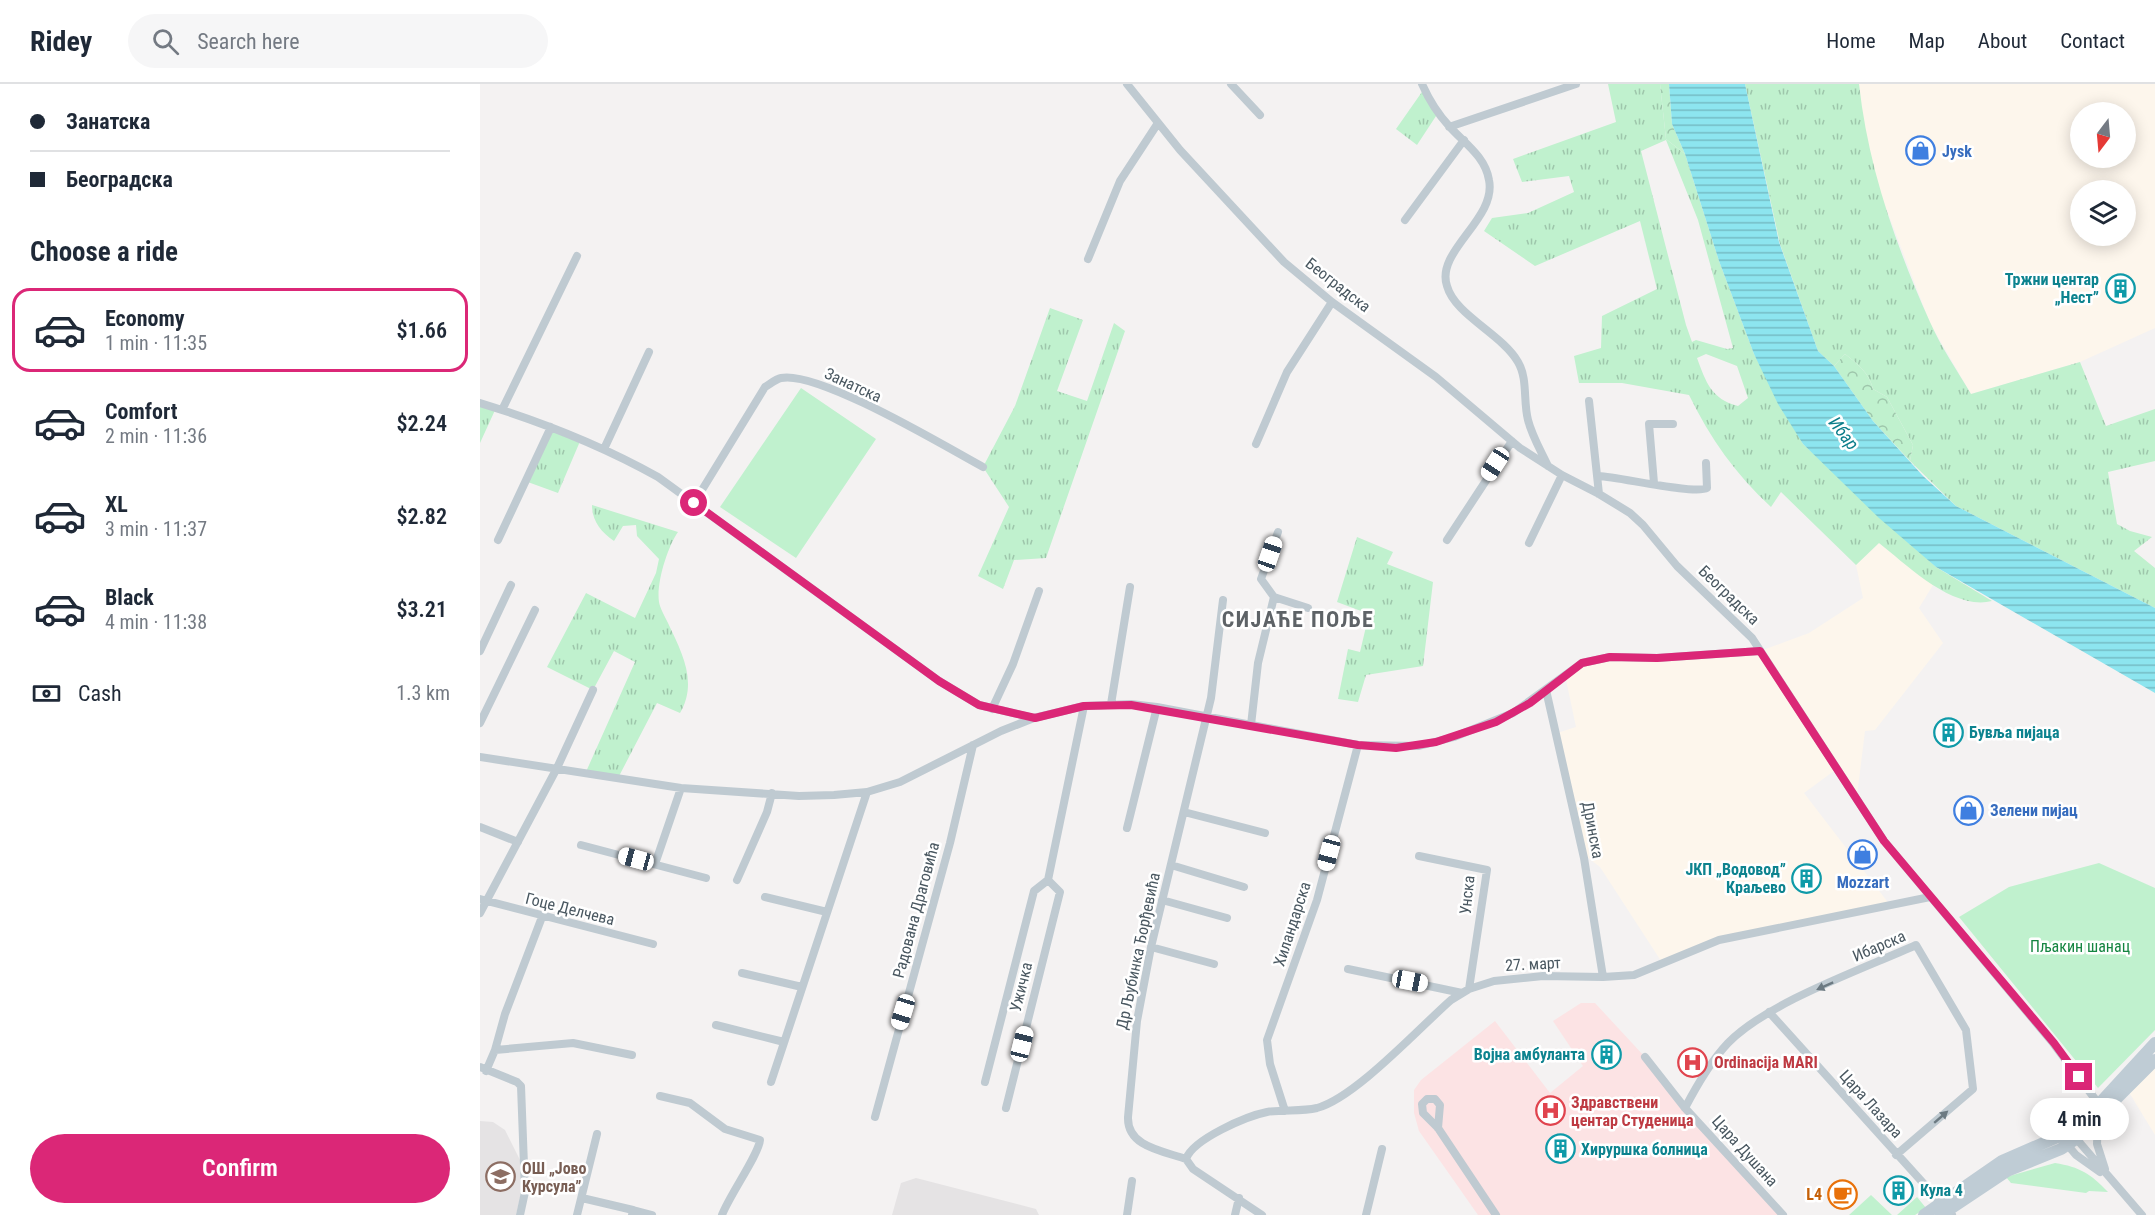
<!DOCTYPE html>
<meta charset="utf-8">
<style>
:root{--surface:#fff;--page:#f6f6f7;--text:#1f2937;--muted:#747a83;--line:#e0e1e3;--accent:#db2777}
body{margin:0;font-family:"Roboto Condensed",sans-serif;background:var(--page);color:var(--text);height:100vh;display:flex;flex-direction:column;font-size:22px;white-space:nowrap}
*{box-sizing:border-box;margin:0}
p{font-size:20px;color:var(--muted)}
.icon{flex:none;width:33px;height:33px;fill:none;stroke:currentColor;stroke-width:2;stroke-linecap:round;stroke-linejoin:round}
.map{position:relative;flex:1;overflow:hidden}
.panel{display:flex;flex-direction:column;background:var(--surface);width:480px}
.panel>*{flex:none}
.hud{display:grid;align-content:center;height:132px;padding:0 30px;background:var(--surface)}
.needle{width:39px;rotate:196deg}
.tools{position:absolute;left:1590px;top:18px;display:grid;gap:12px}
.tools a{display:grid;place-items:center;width:66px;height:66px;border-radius:50%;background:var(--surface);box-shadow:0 3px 15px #0003;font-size:30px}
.end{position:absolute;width:27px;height:27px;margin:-14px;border:8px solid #db2777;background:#fff;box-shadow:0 0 0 3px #fff}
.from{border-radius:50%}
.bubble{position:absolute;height:42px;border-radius:21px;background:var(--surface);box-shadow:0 3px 15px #0003;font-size:20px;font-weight:600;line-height:42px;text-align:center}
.car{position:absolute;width:18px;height:36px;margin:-18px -9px;border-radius:8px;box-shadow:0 0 4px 2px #0007;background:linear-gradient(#fff 24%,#345 0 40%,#fff 0 76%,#345 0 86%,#fff 0)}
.hud b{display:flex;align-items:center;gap:21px;height:57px;font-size:22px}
.hud b+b{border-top:2px solid var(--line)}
.hud i{width:15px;height:15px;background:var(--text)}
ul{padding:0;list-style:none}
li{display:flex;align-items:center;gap:18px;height:84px;margin:0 12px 9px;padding:0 18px;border:3px solid transparent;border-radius:18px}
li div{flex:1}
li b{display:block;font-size:22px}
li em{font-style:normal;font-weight:600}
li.active{border-color:var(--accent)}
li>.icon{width:54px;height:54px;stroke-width:1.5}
h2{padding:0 30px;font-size:27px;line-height:72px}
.pay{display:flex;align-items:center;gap:15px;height:66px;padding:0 30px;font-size:22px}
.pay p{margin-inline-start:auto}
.cta{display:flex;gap:12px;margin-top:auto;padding:12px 30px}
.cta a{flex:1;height:69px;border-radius:36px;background:var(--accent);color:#fff;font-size:24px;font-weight:600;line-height:69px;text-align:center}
header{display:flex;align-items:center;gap:36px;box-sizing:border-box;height:84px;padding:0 30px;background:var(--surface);border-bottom:2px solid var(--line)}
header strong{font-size:28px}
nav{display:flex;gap:33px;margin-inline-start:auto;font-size:21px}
.search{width:420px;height:54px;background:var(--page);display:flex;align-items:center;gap:15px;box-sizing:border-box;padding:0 21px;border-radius:33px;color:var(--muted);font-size:22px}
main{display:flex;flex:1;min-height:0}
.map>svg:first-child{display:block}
.commercial{fill:#fdf6ec;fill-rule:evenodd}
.education{fill:#e5e3e4}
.medical{fill:#fce3e4}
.grass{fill:url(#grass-tufts);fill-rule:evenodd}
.forest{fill:url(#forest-crowns)}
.park{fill:#c0f1ce}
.water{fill:url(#water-rules)}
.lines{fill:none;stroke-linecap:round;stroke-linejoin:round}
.minor{stroke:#bfcad1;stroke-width:8}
.secondary{stroke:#bfccd5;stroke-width:12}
.oneway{fill:#6c7a82}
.route{stroke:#db2777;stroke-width:8}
.labels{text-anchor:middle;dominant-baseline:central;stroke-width:5;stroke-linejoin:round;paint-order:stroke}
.shop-label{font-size:16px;font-weight:bold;fill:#366cbe;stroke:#fff;text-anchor:start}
.culture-label{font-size:16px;font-weight:bold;fill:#0d838f;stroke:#fff;text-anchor:end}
.street-label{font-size:16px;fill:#495760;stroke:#fff}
.park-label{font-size:16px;fill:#158541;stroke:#fff}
.health-label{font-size:16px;font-weight:bold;fill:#be3a42;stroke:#fff;text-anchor:start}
.education-label{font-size:16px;font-weight:bold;fill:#785e54;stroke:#fff;text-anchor:start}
.food-label{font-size:16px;font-weight:bold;fill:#c56008;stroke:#fff;text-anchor:end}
.water-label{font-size:18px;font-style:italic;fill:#0b7d8a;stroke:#fff}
.district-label{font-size:22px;font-weight:bold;letter-spacing:1.5px;fill:#5e6367;stroke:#fff}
</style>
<header>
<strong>Ridey</strong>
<div class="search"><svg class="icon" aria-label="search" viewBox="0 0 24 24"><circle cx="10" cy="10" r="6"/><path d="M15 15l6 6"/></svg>Search here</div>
<nav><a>Home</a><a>Map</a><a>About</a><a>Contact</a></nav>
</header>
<main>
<section class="panel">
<div class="hud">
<b><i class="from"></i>Занатска</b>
<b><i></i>Београдска</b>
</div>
<h2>Choose a ride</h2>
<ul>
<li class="active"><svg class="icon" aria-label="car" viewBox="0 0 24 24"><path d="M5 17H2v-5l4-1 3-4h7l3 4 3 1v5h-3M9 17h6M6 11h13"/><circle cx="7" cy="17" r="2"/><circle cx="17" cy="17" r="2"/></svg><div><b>Economy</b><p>1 min · 11:35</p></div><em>$1.66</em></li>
<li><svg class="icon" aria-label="car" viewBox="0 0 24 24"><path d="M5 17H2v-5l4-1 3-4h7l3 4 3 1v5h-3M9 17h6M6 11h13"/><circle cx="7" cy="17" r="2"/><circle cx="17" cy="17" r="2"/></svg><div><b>Comfort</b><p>2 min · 11:36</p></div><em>$2.24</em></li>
<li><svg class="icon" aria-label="car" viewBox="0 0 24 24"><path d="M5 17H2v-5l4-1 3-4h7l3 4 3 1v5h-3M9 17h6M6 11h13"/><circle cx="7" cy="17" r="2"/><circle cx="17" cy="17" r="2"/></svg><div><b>XL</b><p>3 min · 11:37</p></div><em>$2.82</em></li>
<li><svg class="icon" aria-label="car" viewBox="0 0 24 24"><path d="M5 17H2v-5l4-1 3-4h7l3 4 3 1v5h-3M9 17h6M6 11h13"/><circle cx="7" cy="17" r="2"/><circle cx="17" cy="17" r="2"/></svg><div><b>Black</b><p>4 min · 11:38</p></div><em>$3.21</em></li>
</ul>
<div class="pay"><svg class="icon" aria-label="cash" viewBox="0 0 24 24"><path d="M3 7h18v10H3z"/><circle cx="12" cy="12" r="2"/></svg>Cash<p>1.3 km</p></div>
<div class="cta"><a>Confirm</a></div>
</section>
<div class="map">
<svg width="1675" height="1131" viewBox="0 0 1675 1131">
<defs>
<pattern id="grass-tufts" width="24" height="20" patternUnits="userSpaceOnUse" patternTransform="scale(1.5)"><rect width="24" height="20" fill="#c0f1ce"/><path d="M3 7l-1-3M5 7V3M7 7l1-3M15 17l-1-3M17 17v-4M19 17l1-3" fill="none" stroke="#9ec6ab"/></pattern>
<pattern id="forest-crowns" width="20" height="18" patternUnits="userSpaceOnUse" patternTransform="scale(1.5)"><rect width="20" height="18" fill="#c0f1ce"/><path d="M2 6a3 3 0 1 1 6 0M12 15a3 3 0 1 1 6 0" fill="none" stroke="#9ec6ab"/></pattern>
<pattern id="water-rules" width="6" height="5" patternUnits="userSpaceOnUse" patternTransform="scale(1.5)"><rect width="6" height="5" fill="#8de5ef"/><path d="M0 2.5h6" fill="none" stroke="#75bcc5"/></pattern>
</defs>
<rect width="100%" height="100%" fill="#f4f2f2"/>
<path class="commercial" d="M1379 0H1675V244L1600 278 1491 310 1450 239 1401 111 1384 46ZM1600 28H1646V74H1600ZM1600 106H1646V152H1600Z
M1399 459 1453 501 1439 524 1463 559 1395 646 1385 647 1377 712 1358 684 1324 709 1410 821 1239 856 1183 880 1120 783 1107 773 1077 649 1096 643 1085 591 1102 579 1130 573 1280 567 1329 549 1383 514 1376 481Z
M1675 976V1051L1647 1005Z"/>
<path class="education" d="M0 1037 13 1038 25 1046 41 1078V1109L36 1131H0Z
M436 1094 556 1125 559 1131H412L421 1099Z"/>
<path class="medical" d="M1101 919H1115L1165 973 1303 1131H998L939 1047 934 1029V1006L941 996 1015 937 1070 1009 1103 982 1073 937Z"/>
<path class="grass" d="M1128 0H1180L1186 55 1205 70 1239 177 1274 270 1323 360 1456 483 1512 517C1473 527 1427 481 1399 459L1376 481 1301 408 1291 423C1256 391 1230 354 1209 311L1142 299H1099L1094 272 1121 264 1122 232 1177 205 1160 137 1055 182 1004 147 1012 134 1048 129 1094 108 1089 92 1042 98 1033 75 1136 38ZM1186 56 1218 136 1253 264 1247 265 1216 256 1212 258 1206 241 1161 67ZM1226 270 1257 282 1268 314 1258 322C1231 315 1226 298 1217 274Z
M1265 0H1379C1388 83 1416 162 1450 238 1461 263 1477 286 1491 310L1600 278 1626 342 1675 325V377L1628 388 1637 440 1650 447 1672 453 1654 467 1675 484V524L1476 422 1430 377 1433 361 1407 313 1393 305C1389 289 1378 280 1365 270L1354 282 1338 267 1300 160Z
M944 5 958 29 937 61 916 45Z
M570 224 603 236 577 307 607 317 634 239 645 247 566 474 534 476 523 505 498 492 529 423 503 383 535 322Z
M0 319 16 324 0 359Z
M71 343 101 355 78 409 45 397Z
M112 421 198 448C188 462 176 499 179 518 180 524 185 533 188 539 202 569 218 598 200 629L177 619 137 696 105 690 155 578 134 567 113 606 67 583 106 509 155 534 176 489 179 475 157 452 156 441 143 442 134 457C121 448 112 437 112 421Z
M877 453 913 468 907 480 953 498 943 582 886 591 878 618 858 615 868 565 880 568 889 530 857 518Z"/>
<path class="forest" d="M1180 0H1189L1192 40 1205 70 1186 55Z
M1365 270C1378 280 1389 289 1393 305L1407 313 1433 361 1430 377 1393 337 1354 282Z"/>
<path class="park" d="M321 304 396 355 316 474 240 423Z
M1619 779 1675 804V946L1618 1004 1479 833 1529 803Z
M1575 1079C1600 1083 1611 1090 1628 1108L1609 1107 1606 1109 1531 1099 1526 1093Z
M1391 1111 1412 1131H1369Z
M1437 1113 1446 1124 1435 1131H1417Z"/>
<path class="water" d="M1189 0H1265L1299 158 1338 267 1354 282 1393 337 1443 392 1476 422 1675 524V609L1456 483 1399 434 1323 360 1298 320 1274 270 1239 177 1205 70 1192 40Z"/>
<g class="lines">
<path class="minor" d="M647 0 700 66 804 178 852 218 956 293 1040 364 1082 391 1119 410 1150 429 1163 441 1197 482 1272 554 1404 757 1573 959 1621 1023
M751 0 780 31
M942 0C949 16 957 29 969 42 984 59 1005 72 1009 96 1017 135 955 167 967 202 975 231 1022 250 1038 278 1048 295 1043 317 1048 336 1052 352 1061 367 1068 382
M969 43 1096 0
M925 136 984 56
M608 175 640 97 678 39
M1109 317 1119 410
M0 319C62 338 121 361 178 393L459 597 499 621 554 634
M22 326 97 172
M776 360 807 288 852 218
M124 365 169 268
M1119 392C1139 393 1216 411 1227 404L1226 379
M1174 399 1169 340H1193
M214 419 285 303C290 300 296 295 301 294 338 286 466 363 503 383
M18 456 71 343
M967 456 1032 357
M1049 459 1082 391
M794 513 828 524
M0 567 31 501
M1066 606 1104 774 1123 893
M631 620 650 503
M512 625 533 580 559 507
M0 639 55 526
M771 641 778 579 794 513 781 495 798 448
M0 673 201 704 319 712 354 711 387 708 420 698 521 647 554 634 604 622 651 620 677 623 878 661 939 662 974 653 1033 629 1102 579 1130 573 1177 574 1280 567
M704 728 785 749
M0 743 38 758
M647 744 677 623
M101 761 226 794
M939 772 1007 786 989 905
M175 780 201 704
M691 781 764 803
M257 796 287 728 292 709
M285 813 347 828
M0 815 173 860
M682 816 747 834
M0 829 77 684 113 606
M671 863 734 880
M868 885 982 909
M262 889 322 903
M1289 928 1472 1131
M236 941 304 958
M15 966 25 930 62 833
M1165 973 1205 1024 1303 1131
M0 983 37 998 41 1002 45 1108 40 1131
M6 987 15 966 93 959 152 971
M291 998 387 708
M505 998 554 807 568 796 604 622
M180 1012 210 1019 245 1045 280 1056C279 1070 249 1112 242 1131
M526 1024 580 808 568 796
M1205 1024C1217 1001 1230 978 1248 959 1288 918 1383 885 1436 861L1486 946 1493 1005 1416 1071
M805 1027 790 980 787 956 837 816 878 661
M395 1033 470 759 493 661
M1618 1034 1617 1060 1625 1085
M958 1044 960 1021 955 1015H947L942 1020 943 1029 958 1044 1016 1131
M1594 1052 1662 1131
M1585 1058 1596 1071 1620 1088
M706 1075C713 1055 767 1032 787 1028 804 1025 820 1028 837 1024 875 1014 939 944 971 916L989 905 1014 897 1063 892 1123 893 1154 891 1239 856 1450 813
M706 1075C683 1067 647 1063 648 1033L657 937 671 863 731 614 743 516
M706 1075 713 1085 782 1131
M102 1114 153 1126
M97 1131 117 1050
M152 1131 153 1126 172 1131
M647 1131 652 1097
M755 1131 759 1114
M886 1131 902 1065"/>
<path class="secondary" d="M1444 1131 1522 1077 1589 1048 1619 1020 1675 959
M1461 1131 1527 1087 1581 1065 1597 1054 1675 976"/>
</g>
<defs><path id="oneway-solid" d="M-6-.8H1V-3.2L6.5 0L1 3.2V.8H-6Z" transform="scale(1.5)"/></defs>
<g class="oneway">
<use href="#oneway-solid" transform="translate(1345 902) rotate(156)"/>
<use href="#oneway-solid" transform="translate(1461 1033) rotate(-41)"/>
</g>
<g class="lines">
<path class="route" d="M214 419 459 597 499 621 555 634 604 622 651 621 878 661 916 664 956 658 1016 638 1050 619 1102 579 1130 573 1177 574 1280 567 1404 757 1574 959 1599 993"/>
</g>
<defs>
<symbol id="shop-ring" viewBox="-11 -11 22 22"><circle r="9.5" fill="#fff" stroke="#3f7fe0" stroke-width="1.5"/><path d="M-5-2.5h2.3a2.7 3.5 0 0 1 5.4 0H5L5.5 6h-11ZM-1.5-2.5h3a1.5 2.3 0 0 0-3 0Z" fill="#3f7fe0"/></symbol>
<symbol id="building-ring" viewBox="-11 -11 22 22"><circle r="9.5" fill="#fff" stroke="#0f9aa8" stroke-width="1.5"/><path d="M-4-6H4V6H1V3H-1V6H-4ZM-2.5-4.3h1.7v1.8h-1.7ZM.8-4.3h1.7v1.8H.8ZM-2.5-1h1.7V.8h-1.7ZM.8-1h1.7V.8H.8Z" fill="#0f9aa8"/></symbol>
<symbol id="hospital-ring" viewBox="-11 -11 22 22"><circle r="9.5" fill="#fff" stroke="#e0444e" stroke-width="1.5"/><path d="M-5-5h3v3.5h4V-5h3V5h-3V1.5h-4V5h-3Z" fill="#e0444e"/></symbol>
<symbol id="school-ring" viewBox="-11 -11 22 22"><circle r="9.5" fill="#fff" stroke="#8d6e63" stroke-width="1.5"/><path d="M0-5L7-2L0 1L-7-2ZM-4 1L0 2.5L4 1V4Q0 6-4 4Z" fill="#8d6e63"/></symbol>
<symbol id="cafe-ring" viewBox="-11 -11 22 22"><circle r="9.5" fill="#fff" stroke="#e8710a" stroke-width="1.5"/><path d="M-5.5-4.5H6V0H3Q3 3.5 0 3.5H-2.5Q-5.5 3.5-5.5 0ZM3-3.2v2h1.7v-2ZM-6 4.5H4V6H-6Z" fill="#e8710a"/></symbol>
</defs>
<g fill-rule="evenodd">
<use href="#shop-ring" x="1424" y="50" width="33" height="33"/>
<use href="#building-ring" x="1624" y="188" width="33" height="33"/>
<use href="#building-ring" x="1452" y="632" width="33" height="33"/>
<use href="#shop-ring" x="1472" y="710" width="33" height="33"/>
<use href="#shop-ring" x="1366" y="754" width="33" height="33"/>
<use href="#building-ring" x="1310" y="778" width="33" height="33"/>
<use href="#building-ring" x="1110" y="954" width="33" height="33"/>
<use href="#hospital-ring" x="1196" y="962" width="33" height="33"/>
<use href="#hospital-ring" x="1054" y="1010" width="33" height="33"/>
<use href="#building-ring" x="1064" y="1048" width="33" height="33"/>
<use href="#school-ring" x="4" y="1076" width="33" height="33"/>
<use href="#building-ring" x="1402" y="1090" width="33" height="33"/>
<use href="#cafe-ring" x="1346" y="1094" width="33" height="33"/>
</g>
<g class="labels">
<g class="shop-label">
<text x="1462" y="67">Jysk</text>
<text x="1510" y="726">Зелени пијац</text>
<text x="1383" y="798" text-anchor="middle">Mozzart</text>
</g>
<g class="culture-label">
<text x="1619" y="195">Тржни центар<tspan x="1619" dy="18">„Нест”</tspan></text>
<text x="1489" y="648" text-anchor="start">Бувља пијаца</text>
<text x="1306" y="785">ЈКП „Водовод”<tspan x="1306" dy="18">Краљево</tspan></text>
<text x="1105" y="970">Војна амбуланта</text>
<text x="1101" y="1065" text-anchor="start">Хируршка болница</text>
<text x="1440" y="1106" text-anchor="start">Кула 4</text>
</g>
<g class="street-label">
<text transform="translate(858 201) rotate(38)">Београдска</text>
<text transform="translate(373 301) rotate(25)">Занатска</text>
<text transform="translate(1249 511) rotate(44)">Београдска</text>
<text transform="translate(1113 746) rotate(79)">Дринска</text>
<text transform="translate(987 811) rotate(-84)">Унска</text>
<text transform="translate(90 825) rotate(14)">Гоце Делчева</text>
<text transform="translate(436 826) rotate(-75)">Радована Драговића</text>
<text transform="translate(812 840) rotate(-72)">Хиландарска</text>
<text transform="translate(1399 862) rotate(-23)">Ибарска</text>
<text transform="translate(658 867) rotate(-78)">Др Љубинка Ђорђевића</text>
<text transform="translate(1053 880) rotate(-3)">27. март</text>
<text transform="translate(541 903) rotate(-76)">Ужичка</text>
<text transform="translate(1391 1020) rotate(48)">Цара Лазара</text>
<text transform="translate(1265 1067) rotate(48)">Цара Душана</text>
</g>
<g class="park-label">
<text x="1600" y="862">Пљакин шанац</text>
</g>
<g class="health-label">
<text x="1234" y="978">Ordinacija MARI</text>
<text x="1091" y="1018">Здравствени<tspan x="1091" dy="18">центар Студеница</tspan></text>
</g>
<g class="education-label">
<text x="42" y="1084">ОШ „Јово<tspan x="42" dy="18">Курсула”</tspan></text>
</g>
<g class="food-label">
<text x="1342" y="1110">L4</text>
</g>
<g class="water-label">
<text transform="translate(1364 349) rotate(52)">Ибар</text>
</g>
<g class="district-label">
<text x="818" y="535">СИЈАЋЕ ПОЉЕ</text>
</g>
</g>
</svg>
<div class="tools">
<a><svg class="needle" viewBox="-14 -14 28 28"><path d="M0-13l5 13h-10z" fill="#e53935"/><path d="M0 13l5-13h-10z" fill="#747a83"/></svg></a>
<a><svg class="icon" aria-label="layers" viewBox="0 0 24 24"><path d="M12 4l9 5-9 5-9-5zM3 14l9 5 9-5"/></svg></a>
</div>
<i class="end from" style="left:214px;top:419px"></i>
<i class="end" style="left:1599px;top:993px"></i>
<div class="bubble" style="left:1550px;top:1014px;width:99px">4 min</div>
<i class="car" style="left:1015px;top:380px;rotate:213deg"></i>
<i class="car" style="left:790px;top:470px;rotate:19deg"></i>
<i class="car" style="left:849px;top:769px;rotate:195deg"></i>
<i class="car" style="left:156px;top:775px;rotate:285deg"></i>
<i class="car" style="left:930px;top:897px;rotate:101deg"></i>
<i class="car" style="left:423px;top:928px;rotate:197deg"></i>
<i class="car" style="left:542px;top:960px;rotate:14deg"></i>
</div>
</main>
